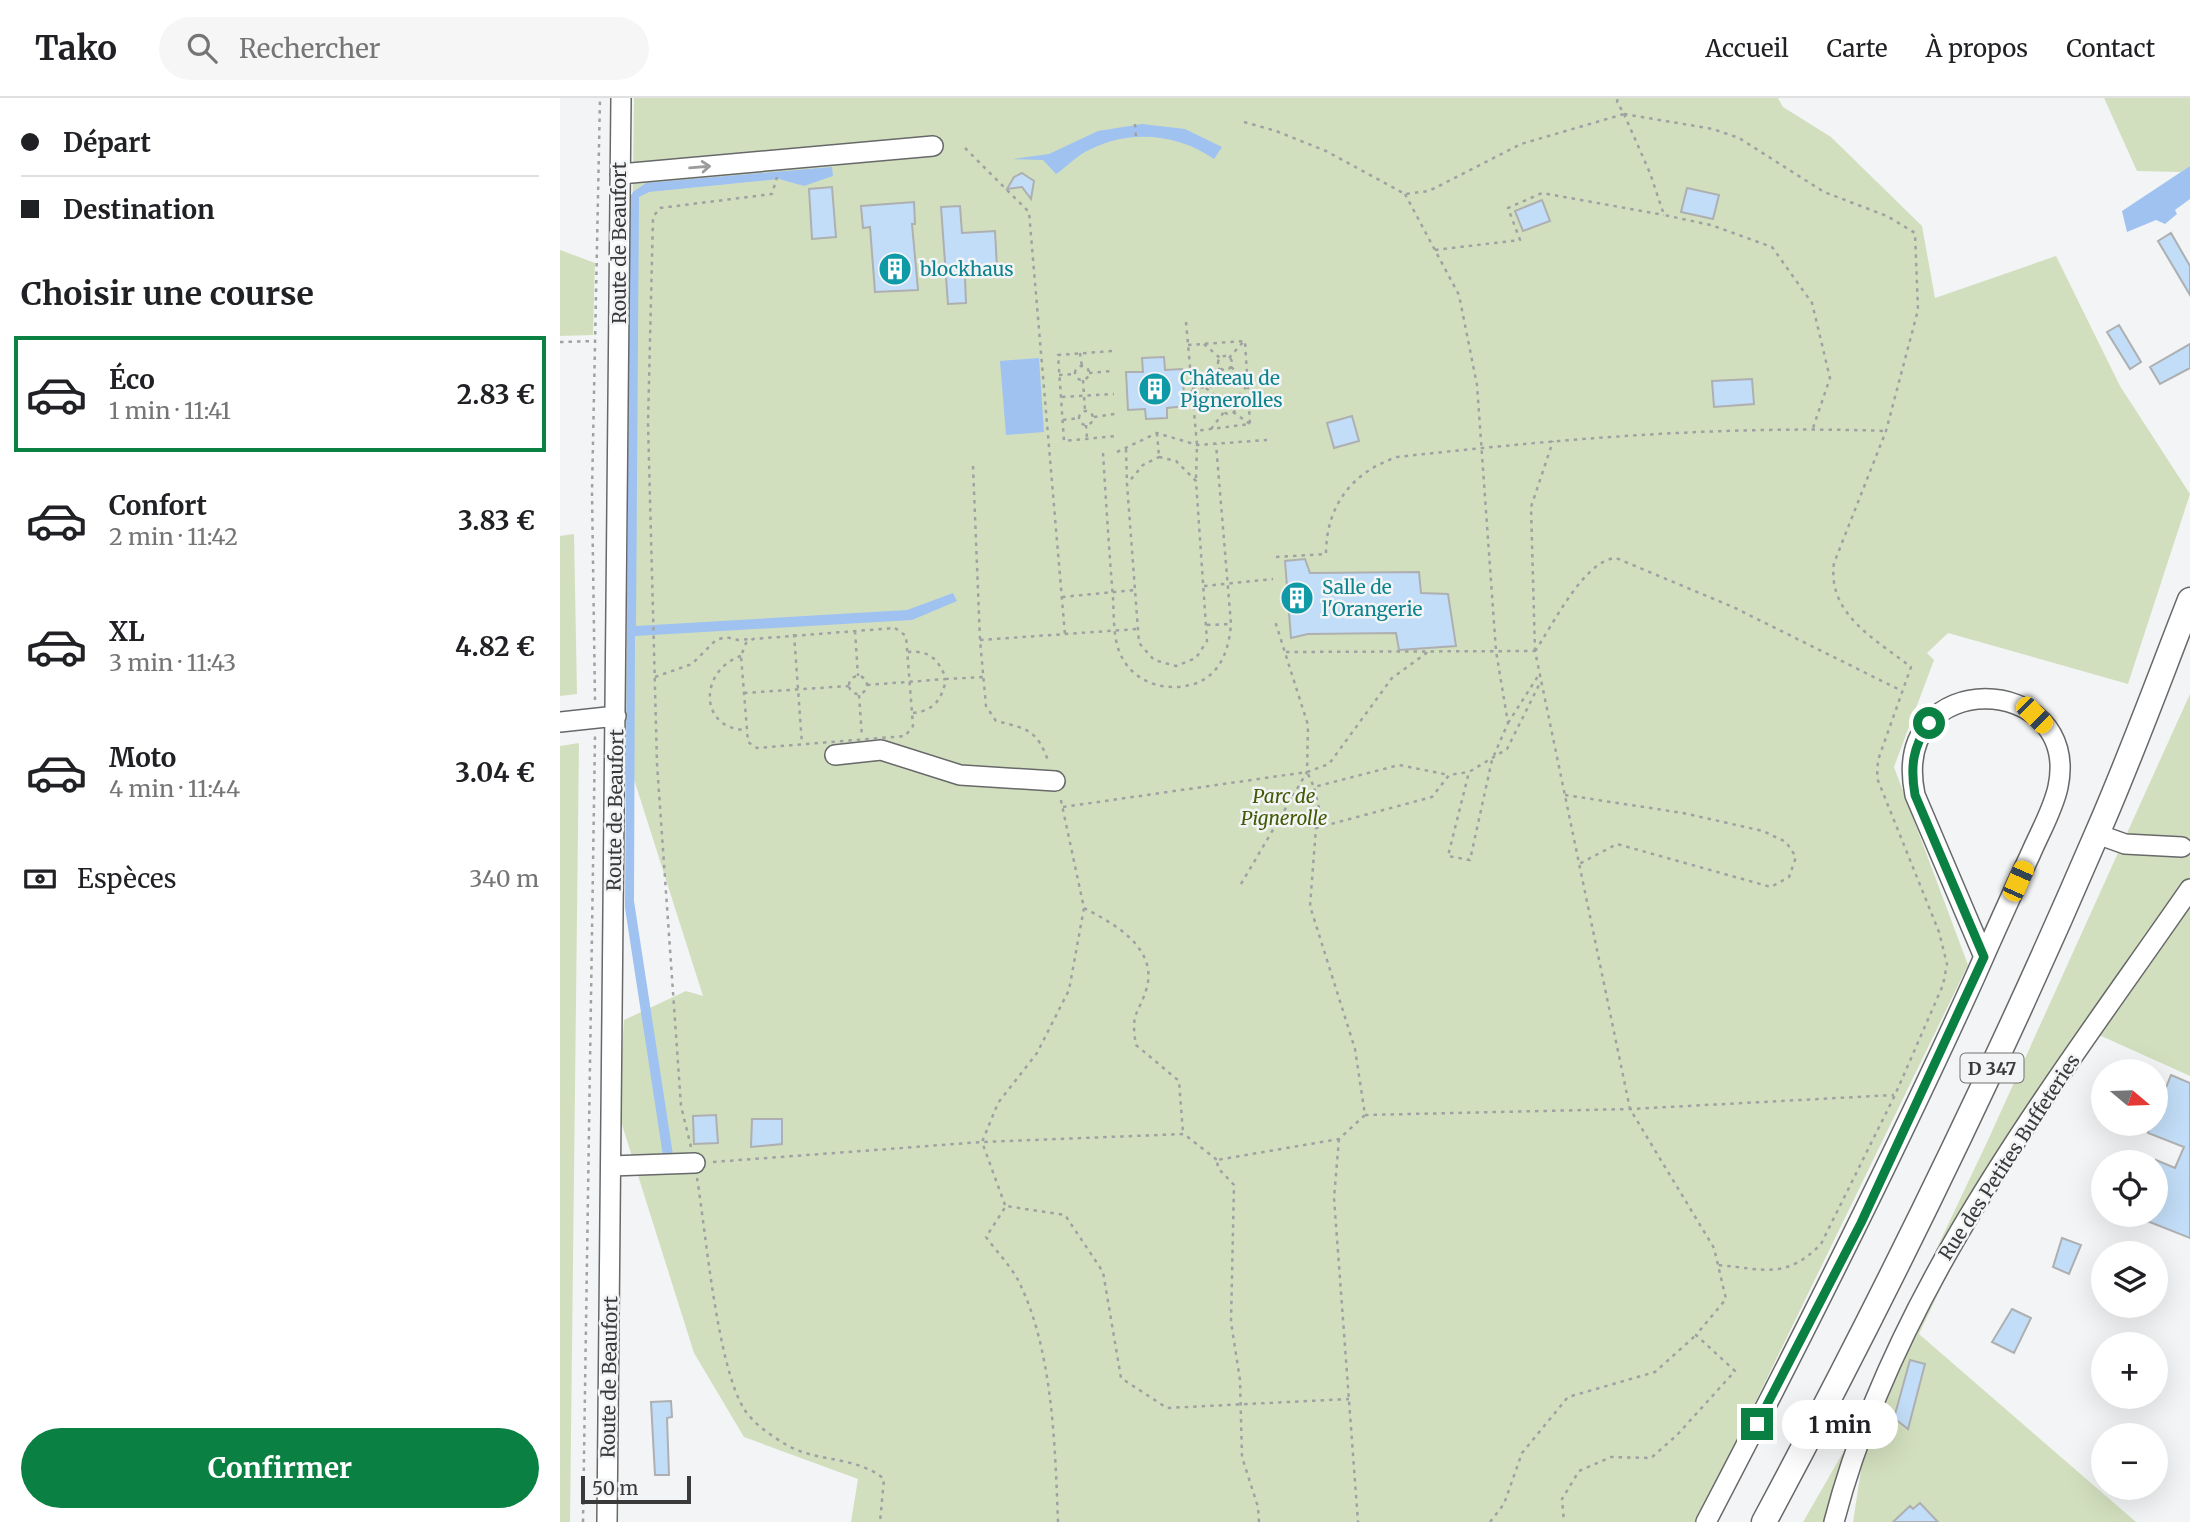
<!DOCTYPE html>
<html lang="fr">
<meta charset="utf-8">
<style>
:root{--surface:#fff;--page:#f6f6f6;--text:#202124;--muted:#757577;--line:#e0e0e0;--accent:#0b8043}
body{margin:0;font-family:Merriweather,serif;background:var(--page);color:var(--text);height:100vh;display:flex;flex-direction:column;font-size:26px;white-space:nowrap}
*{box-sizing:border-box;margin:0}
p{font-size:23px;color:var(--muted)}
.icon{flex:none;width:38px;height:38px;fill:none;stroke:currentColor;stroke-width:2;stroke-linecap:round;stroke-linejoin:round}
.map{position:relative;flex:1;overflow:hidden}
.panel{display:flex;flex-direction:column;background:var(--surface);width:560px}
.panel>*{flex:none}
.hud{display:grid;align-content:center;height:154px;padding:0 21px;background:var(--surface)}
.needle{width:46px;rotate:109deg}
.buttons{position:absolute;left:1531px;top:961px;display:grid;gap:14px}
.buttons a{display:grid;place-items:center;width:77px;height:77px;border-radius:50%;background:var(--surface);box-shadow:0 7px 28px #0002;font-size:35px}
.scale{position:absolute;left:21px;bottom:18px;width:110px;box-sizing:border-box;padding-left:7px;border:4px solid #3a3a3b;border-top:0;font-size:19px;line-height:24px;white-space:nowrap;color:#3a3a3b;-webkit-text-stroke:5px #f3f4f5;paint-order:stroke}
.end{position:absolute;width:32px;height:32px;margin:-16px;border:9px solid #0b8043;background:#fff;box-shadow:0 0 0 4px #fff}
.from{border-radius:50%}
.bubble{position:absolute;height:49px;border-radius:24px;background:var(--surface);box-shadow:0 7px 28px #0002;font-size:23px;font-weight:700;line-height:49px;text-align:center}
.car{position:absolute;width:21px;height:42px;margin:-21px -10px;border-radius:9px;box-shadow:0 0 5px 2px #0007;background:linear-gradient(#f5c518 24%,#345 0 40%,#f5c518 0 76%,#345 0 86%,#f5c518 0)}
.hud b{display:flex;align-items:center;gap:24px;height:66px;font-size:26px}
.hud b+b{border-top:2px solid var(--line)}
.hud i{width:18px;height:18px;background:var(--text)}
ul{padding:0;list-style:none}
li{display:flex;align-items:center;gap:21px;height:116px;margin:0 14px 10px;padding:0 7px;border:4px solid transparent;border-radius:0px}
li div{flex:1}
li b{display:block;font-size:26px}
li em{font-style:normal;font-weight:700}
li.on{border-color:var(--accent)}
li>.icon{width:63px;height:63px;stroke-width:1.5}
h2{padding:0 21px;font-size:32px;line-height:84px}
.pay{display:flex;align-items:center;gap:18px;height:77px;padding:0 21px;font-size:26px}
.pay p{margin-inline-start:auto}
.primary-button{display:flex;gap:14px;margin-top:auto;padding:14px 21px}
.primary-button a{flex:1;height:80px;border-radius:42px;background:var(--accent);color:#fff;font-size:28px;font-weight:700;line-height:80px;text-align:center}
header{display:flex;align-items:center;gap:42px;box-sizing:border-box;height:98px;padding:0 35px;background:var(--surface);border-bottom:2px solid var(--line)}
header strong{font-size:33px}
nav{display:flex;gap:38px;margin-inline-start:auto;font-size:24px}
.search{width:490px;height:63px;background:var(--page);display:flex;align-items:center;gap:18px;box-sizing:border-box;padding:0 24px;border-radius:38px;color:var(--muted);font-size:26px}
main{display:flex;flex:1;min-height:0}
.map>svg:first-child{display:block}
.green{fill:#d2dfbe}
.water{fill:#9fc2f1}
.building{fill:#c2ddf7;stroke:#aeafb0;stroke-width:2}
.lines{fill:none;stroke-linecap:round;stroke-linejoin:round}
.minor-casing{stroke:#676869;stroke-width:22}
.major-casing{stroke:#676869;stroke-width:27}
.path{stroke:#a0a1a2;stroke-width:2.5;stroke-dasharray:3.5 5;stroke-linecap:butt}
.minor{stroke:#fff;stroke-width:19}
.major{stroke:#fff;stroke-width:24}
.oneway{stroke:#9c9c9d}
.route{stroke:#0b8043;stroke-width:9}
.labels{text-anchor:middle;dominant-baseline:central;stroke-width:5;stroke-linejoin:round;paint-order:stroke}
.shield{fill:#f3f4f5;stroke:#727273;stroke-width:2}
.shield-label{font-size:18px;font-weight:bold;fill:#3a3a3b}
.street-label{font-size:19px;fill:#3a3a3b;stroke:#f3f4f5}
.culture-label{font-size:19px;fill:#0d838f;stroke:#f3f4f5;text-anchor:start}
.park-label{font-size:19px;font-style:italic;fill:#425904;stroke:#f3f4f5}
</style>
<header>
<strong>Tako</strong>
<div class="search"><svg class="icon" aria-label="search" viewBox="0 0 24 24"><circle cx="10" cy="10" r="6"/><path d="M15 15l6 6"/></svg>Rechercher</div>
<nav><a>Accueil</a><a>Carte</a><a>À propos</a><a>Contact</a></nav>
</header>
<main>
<section class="panel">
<div class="hud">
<b><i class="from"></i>Départ</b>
<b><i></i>Destination</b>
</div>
<h2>Choisir une course</h2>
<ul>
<li class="on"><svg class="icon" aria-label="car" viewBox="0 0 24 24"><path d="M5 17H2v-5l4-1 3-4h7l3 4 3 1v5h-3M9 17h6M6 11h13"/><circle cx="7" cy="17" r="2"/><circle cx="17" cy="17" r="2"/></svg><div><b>Éco</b><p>1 min · 11:41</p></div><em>2.83 €</em></li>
<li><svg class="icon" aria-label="car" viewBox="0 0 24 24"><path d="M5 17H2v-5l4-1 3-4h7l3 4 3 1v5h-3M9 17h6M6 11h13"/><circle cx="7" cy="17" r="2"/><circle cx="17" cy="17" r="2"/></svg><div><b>Confort</b><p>2 min · 11:42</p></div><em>3.83 €</em></li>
<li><svg class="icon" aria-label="car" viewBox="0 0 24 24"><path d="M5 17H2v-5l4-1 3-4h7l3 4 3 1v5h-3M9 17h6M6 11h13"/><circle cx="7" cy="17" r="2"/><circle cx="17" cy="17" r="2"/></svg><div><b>XL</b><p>3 min · 11:43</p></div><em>4.82 €</em></li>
<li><svg class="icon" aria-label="car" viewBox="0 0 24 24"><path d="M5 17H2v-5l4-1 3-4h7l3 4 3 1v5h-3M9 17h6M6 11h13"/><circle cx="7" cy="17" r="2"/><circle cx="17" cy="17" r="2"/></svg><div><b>Moto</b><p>4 min · 11:44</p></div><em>3.04 €</em></li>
</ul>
<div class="pay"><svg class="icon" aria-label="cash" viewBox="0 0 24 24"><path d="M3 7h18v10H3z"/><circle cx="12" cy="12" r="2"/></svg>Espèces<p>340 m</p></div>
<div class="primary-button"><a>Confirmer</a></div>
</section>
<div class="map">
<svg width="1630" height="1424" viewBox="0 0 1630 1424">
<rect width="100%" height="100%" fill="#f3f4f5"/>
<path class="green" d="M74 0H1218L1223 9 1271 39 1362 128 1375 200 1496 158 1560 288 1630 396 1568 586 1388 535 1367 555 1374 562 1334 669 1408 867 1137 1424H291L298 1381 184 1339 134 1255 58 1014 64 922 126 893 143 898 65 653Z
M1544 0H1630V68L1621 74 1577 73Z
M0 152 35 165 33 237 0 238Z
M14 436 17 596 0 598V438Z
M1630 596V978L1539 937 1453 1037 1359 1236 1576 1424H1293L1315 1281 1428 1042Z
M19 645 10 1424H0V648Z
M1300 1325 1270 1424H1243Z"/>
<path class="water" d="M582 26 625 31 662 49 654 61C619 36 570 31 531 51 517 57 508 68 496 76L483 62 452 61 489 56 538 33Z
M1630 68V101L1615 112 1617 116 1605 126 1596 122 1567 134 1562 113Z
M272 69 273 78 244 88 219 81 89 94 79 99 76 528 347 512 393 495 397 503 352 522 75 538 74 803 113 1057 103 1058 65 810 70 99 73 94 86 85Z
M479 260 484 334 446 337 440 263Z"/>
<path class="building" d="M462 75 474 83 471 101 462 89 447 91 454 79Z
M272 89 276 139 252 141 249 91Z
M1127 90 1159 97 1153 121 1121 114Z
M982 102 990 123 963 133 955 113Z
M354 104 355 126H352L358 192 315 194 310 129 303 130 301 108Z
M400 108 402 135 435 133 437 170H409L405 180 406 205 388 206 381 109Z
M1611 135 1630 168V197L1598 143Z
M1559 227 1581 264 1570 271 1547 234Z
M1630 246V270L1600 286 1590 269Z
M604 259 605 272 622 271 625 308 607 310V320L586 321 585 311 568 312 566 274H583L582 260Z
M1192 281 1194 306 1154 309 1152 283Z
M792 318 799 343 774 350 767 325Z
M745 461 750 475 859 474 861 495 888 496 896 548 839 552 836 535 748 536 731 540 725 463Z
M1611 977 1630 985V1140L1572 1117 1596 1116V1062L1615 1070 1624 1049 1588 1035 1591 1026H1596V1014Z
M156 1017 158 1045 134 1046 133 1018Z
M192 1021H222V1046L191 1049Z
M1502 1140 1521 1147 1509 1176 1493 1169Z
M1452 1211 1471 1220 1454 1255 1432 1244Z
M1350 1262 1365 1266 1348 1331 1334 1320Z
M111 1303 112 1319 107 1320 109 1377H95L91 1304Z
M1360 1405 1378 1424H1333L1350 1408 1353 1411Z"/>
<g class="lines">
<defs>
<path id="minor" d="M60 76 373 48
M0 624 56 618
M275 657 321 652 400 677 495 683
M1537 736 1565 746 1622 749
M51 1068 135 1065
M47 1424 61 0
M1146 1424C1240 1244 1331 1064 1415 879 1433 838 1452 796 1471 755 1480 734 1493 712 1498 689 1522 574 1328 566 1355 697L1424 859
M1274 1424C1334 1191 1495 986 1630 791"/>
<path id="major" d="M1204 1424C1324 1200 1436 971 1536 738 1570 661 1599 581 1630 502"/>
</defs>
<use href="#minor" class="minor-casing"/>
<use href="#major" class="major-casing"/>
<path class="path" d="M1064 16 1153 31 1179 40 1264 94 1327 118 1355 135 1358 212 1326 333 1274 465C1267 516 1315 541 1351 569L1318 662 1317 680 1379 834 1387 866 1383 887 1335 997 1261 1146C1226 1182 1204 1171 1158 1167
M1064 16 1090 75 1104 117 1151 127 1212 149 1252 205 1270 280 1253 330
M684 24 716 33 766 53 845 96 869 93 961 46 1064 16 1057 4 1058 0
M575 26 576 41
M405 50 469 114 505 537
M845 96 899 197 917 287 936 553 948 625 932 662 910 762 888 758 909 674 947 651 981 583
M875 152 960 142 948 110 982 95 1104 117
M626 224 637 347 636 381
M0 244 35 243
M644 246 660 260
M628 247 685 243 690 326 635 333
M552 253 498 257 504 343 556 338
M520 255 522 269
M658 265a7 7 0 1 1 14 0a7 7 0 1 1-14 0Z
M669 260 683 244
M515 275a7 7 0 1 1 14 0a7 7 0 1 1-14 0Z
M671 269 687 282
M660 270 645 289 663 305
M529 275 553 273
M499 277 516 276
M523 282 525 313
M632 290 687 286
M502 299 554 296
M662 309a7 7 0 1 1 14 0a7 7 0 1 1-14 0Z
M673 304 687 288
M519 320a7 7 0 1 1 14 0a7 7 0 1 1-14 0Z
M673 314 690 326
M534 319 555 316
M503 322 519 320
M526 327 527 340
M651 331 664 314
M597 335 599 359
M566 351 567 386
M557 354 597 335 637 347 707 342
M543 355C546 403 549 452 553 500 554 516 553 537 559 553 571 584 604 595 634 586 661 577 669 551 671 526L656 346
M599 359 616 363 636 383 647 543 636 560 616 568 594 562 579 545 567 386 583 367Z
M413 368 420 542 426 608 436 623C469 631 477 632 489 665
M716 459 766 456C766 408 792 374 837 359 1000 341 1162 327 1326 333
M644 488 713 481
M502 499 575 492
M647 527 671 526
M335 530 346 538 353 628 345 638 197 650 188 644 181 558 186 545 193 541Z
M295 533 298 578
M234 536 242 646
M420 542 577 531
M975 553C993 527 1024 462 1056 460L1173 509 1342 593
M975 553 971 409 993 343
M726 554 975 553 1070 1011 1154 1150 1166 1201 1136 1237 1175 1273 1117 1337 1091 1360 1051 1359 1019 1373 1002 1401 1004 1424
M181 558C139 572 138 632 187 632
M289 587a9 9 0 1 1 18 0a9 9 0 1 1-18 0Z
M95 579 132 566 156 542 166 539 178 542 190 541
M307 587 386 581C379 562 370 552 348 554
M184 595 289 588
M299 597 302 639
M35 602 32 394 40 0
M353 615C374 613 382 601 386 581L423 579
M948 625 980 575
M748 676 754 689
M1005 697 1123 715 1203 733 1226 744 1236 759 1229 779 1211 789 1057 746 1019 766
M503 709 747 674 769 666 832 580 868 554
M724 718 733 725 756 730 872 699 889 677 909 674
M763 727 754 689 839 667 889 677
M681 786 747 674 748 627 715 523
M524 810C553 825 597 849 587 889 579 917 570 913 576 947L619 983 623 1035
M805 1017 1070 1011 1334 997
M779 1041 774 1100 798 1424
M131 1049 121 1008 97 666 88 325 93 119 100 110 212 96 217 79
M153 1064 422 1044 624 1036 657 1062
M137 1080C146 1135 157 1267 184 1311 193 1325 210 1337 225 1346 256 1365 295 1357 324 1381L320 1424
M445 1107 422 1044 438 1005 477 955 509 892 524 810 500 698
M23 1424 35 638
M498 1424C495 1348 493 1251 458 1182 450 1167 436 1153 426 1139L446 1108 505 1117 543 1174 561 1280 607 1310 789 1301
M699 1424 698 1409 682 1359 680 1282 671 1224 674 1087 658 1070 657 1062 779 1041 805 1017 795 951 750 808 756 730
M930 1424 944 1406 962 1355 1008 1299 1095 1274 1135 1238"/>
<use href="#minor" class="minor"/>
<use href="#major" class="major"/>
</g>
<defs><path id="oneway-shaft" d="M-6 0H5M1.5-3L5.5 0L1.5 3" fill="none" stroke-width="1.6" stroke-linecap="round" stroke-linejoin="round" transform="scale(1.75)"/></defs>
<use class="oneway" href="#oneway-shaft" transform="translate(140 69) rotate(-5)"/>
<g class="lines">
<path class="route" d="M1197 1326 1301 1125 1424 859 1355 697C1350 668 1353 649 1369 625"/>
</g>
<defs>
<symbol id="building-disc" viewBox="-11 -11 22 22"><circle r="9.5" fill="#0f9aa8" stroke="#f3f4f5"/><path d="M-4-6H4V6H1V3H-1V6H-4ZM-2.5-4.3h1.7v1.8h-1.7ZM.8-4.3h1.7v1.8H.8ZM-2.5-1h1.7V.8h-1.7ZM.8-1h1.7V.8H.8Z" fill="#fff"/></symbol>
</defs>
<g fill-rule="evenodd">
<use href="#building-disc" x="316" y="152" width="38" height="38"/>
<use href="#building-disc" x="576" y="272" width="38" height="38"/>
<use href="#building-disc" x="718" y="481" width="38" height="38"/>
</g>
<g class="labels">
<rect class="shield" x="1400.5" y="955.5" width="63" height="29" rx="5"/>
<g class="shield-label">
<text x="1432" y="970">D 347</text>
</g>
<g class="street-label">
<text transform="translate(59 145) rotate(-90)">Route de Beaufort</text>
<text transform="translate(55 712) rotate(-89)">Route de Beaufort</text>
<text transform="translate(1449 1059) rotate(-57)">Rue des Petites Buffeteries</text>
<text transform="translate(49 1279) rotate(-89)">Route de Beaufort</text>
</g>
<g class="culture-label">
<text x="360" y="171">blockhaus</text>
<text x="620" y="280">Château de<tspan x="620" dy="22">Pignerolles</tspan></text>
<text x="762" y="489">Salle de<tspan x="762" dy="22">l'Orangerie</tspan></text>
</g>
<g class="park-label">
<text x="724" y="698">Parc de<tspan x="724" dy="22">Pignerolle</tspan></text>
</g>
</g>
</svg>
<div class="buttons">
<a><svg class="needle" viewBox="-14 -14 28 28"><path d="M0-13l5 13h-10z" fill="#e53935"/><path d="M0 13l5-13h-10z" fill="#757577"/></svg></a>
<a><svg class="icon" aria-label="locate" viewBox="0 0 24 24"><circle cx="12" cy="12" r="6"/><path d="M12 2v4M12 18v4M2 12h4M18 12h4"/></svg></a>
<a><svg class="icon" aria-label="layers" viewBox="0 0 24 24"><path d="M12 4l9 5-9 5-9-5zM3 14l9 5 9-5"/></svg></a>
<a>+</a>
<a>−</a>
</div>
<div class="scale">50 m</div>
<i class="end from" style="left:1369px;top:625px"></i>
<i class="end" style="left:1197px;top:1326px"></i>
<div class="bubble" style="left:1222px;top:1302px;width:116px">1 min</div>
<i class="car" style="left:1474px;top:617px;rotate:135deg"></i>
<i class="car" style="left:1458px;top:783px;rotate:24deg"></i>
</div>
</main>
